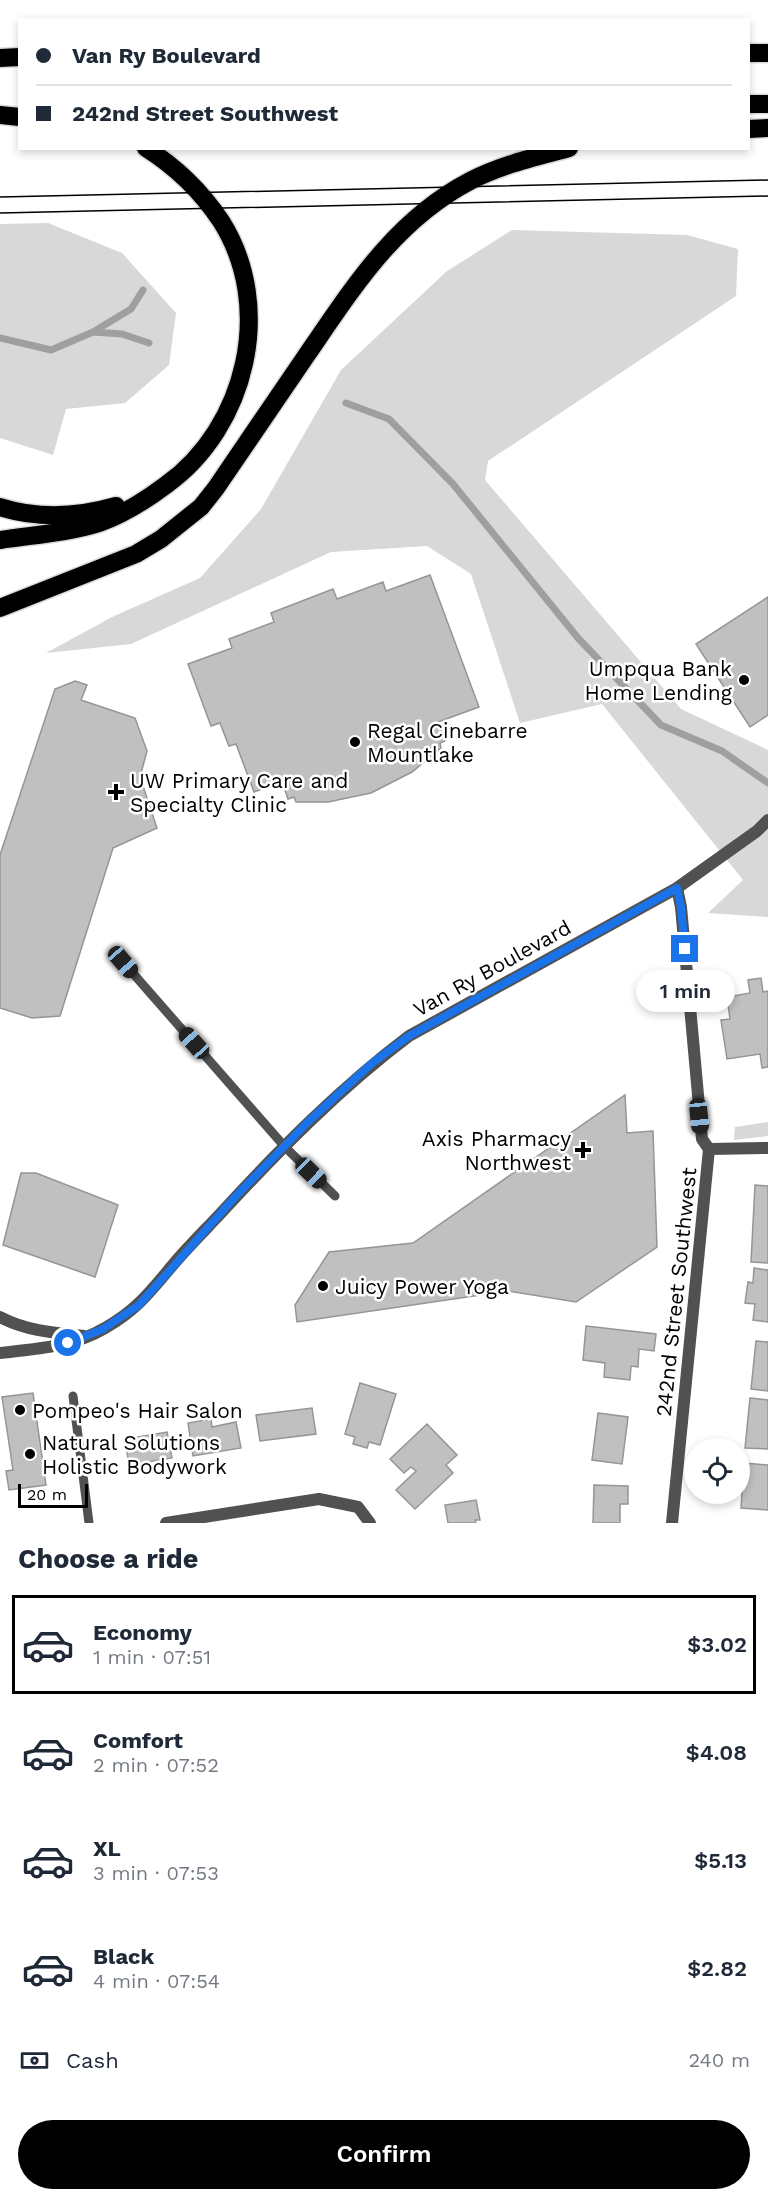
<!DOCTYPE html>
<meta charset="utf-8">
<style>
:root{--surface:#fff;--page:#f2f2f3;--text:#1f2937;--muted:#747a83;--line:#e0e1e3;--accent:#000}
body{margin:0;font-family:"Work Sans",sans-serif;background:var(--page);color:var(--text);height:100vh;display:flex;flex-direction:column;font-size:22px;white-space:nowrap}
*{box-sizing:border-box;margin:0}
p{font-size:20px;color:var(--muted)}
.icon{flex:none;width:33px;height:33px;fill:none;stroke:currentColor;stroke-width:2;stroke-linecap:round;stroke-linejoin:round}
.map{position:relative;height:1523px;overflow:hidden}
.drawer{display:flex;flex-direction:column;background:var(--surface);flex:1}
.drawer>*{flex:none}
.hud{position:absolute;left:18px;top:18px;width:732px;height:132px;border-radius:0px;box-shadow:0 3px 9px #0003;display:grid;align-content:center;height:132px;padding:0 18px;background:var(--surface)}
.controls{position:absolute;left:684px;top:1438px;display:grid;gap:12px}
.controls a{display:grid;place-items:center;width:66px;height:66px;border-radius:50%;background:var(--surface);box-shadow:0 3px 9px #0003;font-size:30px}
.scale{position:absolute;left:18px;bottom:15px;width:70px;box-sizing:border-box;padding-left:6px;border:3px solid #000;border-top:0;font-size:16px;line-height:21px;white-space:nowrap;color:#000;-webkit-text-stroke:4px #fff;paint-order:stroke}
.end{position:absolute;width:27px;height:27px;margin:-14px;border:8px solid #1a73e8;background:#fff;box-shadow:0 0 0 3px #fff}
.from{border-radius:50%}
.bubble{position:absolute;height:42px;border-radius:21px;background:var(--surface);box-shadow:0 3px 9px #0003;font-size:20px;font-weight:600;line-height:42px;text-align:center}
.car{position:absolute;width:18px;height:36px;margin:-18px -9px;border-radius:8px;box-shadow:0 0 4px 2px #0007;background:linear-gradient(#222 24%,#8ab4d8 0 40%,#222 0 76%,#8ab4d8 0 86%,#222 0)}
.hud b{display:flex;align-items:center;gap:21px;height:57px;font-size:22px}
.hud b+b{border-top:2px solid var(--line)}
.hud i{width:15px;height:15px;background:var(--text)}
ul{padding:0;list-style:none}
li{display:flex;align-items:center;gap:18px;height:99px;margin:0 12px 9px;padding:0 6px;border:3px solid transparent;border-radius:0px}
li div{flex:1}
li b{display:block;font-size:22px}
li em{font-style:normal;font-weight:600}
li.on{border-color:var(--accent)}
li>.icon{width:54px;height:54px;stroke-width:1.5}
h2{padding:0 18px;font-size:27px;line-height:72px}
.pay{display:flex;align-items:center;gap:15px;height:66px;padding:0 18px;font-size:22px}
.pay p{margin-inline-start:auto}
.action{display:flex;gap:12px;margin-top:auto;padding:12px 18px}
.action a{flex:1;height:69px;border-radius:36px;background:var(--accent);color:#fff;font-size:24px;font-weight:600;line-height:69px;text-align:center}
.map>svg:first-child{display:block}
.green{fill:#d8d8d8}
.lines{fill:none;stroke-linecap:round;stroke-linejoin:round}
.stream{stroke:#9f9f9f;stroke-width:7}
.building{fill:#c0c0c0;stroke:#959595;stroke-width:1.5}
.motorway-casing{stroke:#dbdbdb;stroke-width:21}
.service{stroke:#515151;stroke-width:9}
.minor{stroke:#515151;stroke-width:12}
.tertiary{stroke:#515151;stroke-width:12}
.motorway{stroke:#000;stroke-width:18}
.tram{stroke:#000;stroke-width:1.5}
.route{stroke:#1a73e8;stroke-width:8}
.poi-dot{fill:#000;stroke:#fff;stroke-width:2}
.labels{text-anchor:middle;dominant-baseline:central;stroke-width:5;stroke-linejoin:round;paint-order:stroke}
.poi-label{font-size:21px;fill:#000;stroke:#fff;text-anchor:start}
.street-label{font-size:21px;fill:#000;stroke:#fff}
</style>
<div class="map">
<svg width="768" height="1523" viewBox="0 0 768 1523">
<rect width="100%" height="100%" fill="#fff"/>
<path class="green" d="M48 223 122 253 176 313 169 365 125 403 66 409 53 455 0 438V224Z
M512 230 687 235 738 249 736 296 488 461 485 480 681 709 768 750V917L708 913 743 880 602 704 520 723 471 574 427 546 331 552 131 644 46 653 112 617 200 578 261 509 341 370 447 271Z
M768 1122V1136L734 1140 735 1127Z"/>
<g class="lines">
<path class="stream" d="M93 332 122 334 149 343
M0 338 51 350 93 332 131 309 143 290
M346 403 389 419 453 484 578 638 661 725 722 751 768 783"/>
</g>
<path class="building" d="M430 575 479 707 438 722 445 741 440 743 441 748 412 772 371 793 328 802H296L294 797 288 799 282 782 254 792 236 744 229 746 220 723 211 726 188 664 232 648 229 639 274 622 271 613 333 589 337 599 383 582 386 591Z
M768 597V715L750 727 696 644Z
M75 681 87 685 81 700 135 718 147 751 140 777 157 828 113 848 60 1016 32 1018 0 1008V855L55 689Z
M761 978 763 992 768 991V1067L762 1068 760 1054 727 1059 721 1020 730 1019 727 997 750 993 748 980Z
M625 1095 627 1133 653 1131 657 1247 576 1302 508 1291 297 1322 295 1305 329 1252 413 1243Z
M21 1173H36L118 1205 95 1277 3 1245Z
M755 1185 768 1186V1263L751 1262Z
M754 1268 768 1270V1322L753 1320 755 1304 745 1303 748 1282 753 1283Z
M586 1326 656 1334 654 1351 639 1349 638 1367 631 1366 630 1380 604 1377 605 1363 583 1360Z
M756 1341 768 1342V1391L751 1389Z
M360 1383 396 1394 380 1445 369 1442 367 1448 353 1444 355 1437 345 1434Z
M33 1393 46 1485 9 1490 6 1471 13 1470 2 1397Z
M750 1398 768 1400V1449L745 1448Z
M312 1408 316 1434 260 1441 256 1415Z
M598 1413 628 1417 622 1464 592 1460Z
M211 1419 212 1427 236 1422 241 1448 193 1456 188 1423Z
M427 1424 457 1455 446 1465 453 1473 415 1509 396 1490 416 1471 411 1467 404 1473 390 1459Z
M167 1432 172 1458 129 1465 125 1439Z
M744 1463 768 1465V1510L741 1508Z
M594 1485 628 1486V1504H620V1523H593Z
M476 1500 480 1520H475L476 1523H448L445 1505Z"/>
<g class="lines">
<defs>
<path id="motorway" d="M748 53H768
M0 58 20 57
M748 104H768
M0 115 20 117
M748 129 768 128
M0 507C38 519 78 517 116 506
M0 540C32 535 68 533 99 523 122 515 146 500 166 485 247 427 275 306 221 221 201 191 176 167 146 148
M0 608 136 554 161 539 201 507 216 488C246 444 276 400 306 356 353 288 394 221 470 181 501 165 535 157 569 148"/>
</defs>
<use href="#motorway" class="motorway-casing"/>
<path class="service" d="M123 962 285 1147 335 1196
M73 1396 89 1523"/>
<path class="minor" d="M709 1149 768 1148
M166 1523 319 1499 358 1507 370 1523
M672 1523 709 1149 702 1139 681 907 677 888"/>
<path class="tertiary" d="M0 1317C27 1331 54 1333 84 1336
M0 1353C36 1349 73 1347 105 1328 139 1309 153 1288 177 1260 191 1244 206 1229 221 1213 279 1150 340 1088 409 1036L677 888 757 831 768 820"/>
<use href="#motorway" class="motorway"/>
<path class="tram" d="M0 197 768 180
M0 213 768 196"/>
</g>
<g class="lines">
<path class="route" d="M68 1343 103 1329 139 1305 235 1197 308 1122 371 1064 409 1036 677 888 681 907 685 949"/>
</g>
<g class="poi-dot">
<circle cx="744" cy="680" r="6"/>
<circle cx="355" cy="742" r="6"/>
<path d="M113 783h6v6h6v6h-6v6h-6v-6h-6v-6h6z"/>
<path d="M580 1141h6v6h6v6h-6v6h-6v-6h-6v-6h6z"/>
<circle cx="323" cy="1286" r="6"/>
<circle cx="20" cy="1410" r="6"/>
<circle cx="30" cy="1454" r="6"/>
</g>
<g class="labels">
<g class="poi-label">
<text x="732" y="668" text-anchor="end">Umpqua Bank<tspan x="732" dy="24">Home Lending</tspan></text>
<text x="367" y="730">Regal Cinebarre<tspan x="367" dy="24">Mountlake</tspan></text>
<text x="130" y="780">UW Primary Care and<tspan x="130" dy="24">Specialty Clinic</tspan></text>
<text x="571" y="1138" text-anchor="end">Axis Pharmacy<tspan x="571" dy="24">Northwest</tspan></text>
<text x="335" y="1286">Juicy Power Yoga</text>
<text x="32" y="1410">Pompeo's Hair Salon</text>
<text x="42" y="1442">Natural Solutions<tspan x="42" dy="24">Holistic Bodywork</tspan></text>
</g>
<g class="street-label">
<text transform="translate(492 968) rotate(-29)">Van Ry Boulevard</text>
<text transform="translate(676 1292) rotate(-84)">242nd Street Southwest</text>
</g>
</g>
</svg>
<div class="controls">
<a><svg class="icon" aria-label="locate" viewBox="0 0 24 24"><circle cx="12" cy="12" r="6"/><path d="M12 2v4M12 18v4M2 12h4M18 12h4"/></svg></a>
</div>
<div class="scale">20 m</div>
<i class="end from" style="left:68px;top:1343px"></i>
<i class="end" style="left:685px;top:949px"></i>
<div class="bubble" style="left:636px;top:970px;width:99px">1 min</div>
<i class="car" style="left:123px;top:962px;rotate:139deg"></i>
<i class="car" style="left:194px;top:1043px;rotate:318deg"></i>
<i class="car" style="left:699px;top:1116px;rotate:174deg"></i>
<i class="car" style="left:311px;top:1173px;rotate:134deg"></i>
<div class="hud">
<b><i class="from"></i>Van Ry Boulevard</b>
<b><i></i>242nd Street Southwest</b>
</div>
</div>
<section class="drawer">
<h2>Choose a ride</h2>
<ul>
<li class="on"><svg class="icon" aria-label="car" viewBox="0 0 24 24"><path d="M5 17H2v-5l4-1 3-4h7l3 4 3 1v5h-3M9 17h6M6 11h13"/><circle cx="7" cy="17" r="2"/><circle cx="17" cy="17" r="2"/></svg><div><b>Economy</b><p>1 min · 07:51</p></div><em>$3.02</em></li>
<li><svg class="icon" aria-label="car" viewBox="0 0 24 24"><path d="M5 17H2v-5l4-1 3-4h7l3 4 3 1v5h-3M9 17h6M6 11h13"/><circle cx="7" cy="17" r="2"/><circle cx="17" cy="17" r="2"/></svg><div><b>Comfort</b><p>2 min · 07:52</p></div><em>$4.08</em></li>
<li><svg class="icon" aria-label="car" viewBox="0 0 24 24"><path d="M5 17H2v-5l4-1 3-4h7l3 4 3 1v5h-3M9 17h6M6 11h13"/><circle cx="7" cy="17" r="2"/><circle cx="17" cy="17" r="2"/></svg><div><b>XL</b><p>3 min · 07:53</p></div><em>$5.13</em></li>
<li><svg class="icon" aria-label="car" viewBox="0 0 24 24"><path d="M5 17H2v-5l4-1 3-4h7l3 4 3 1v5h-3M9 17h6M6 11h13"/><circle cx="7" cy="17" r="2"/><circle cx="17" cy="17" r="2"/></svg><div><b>Black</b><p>4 min · 07:54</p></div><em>$2.82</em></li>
</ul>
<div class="pay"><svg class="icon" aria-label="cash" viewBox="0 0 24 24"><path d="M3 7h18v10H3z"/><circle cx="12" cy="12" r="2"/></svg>Cash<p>240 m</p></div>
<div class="action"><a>Confirm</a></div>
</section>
